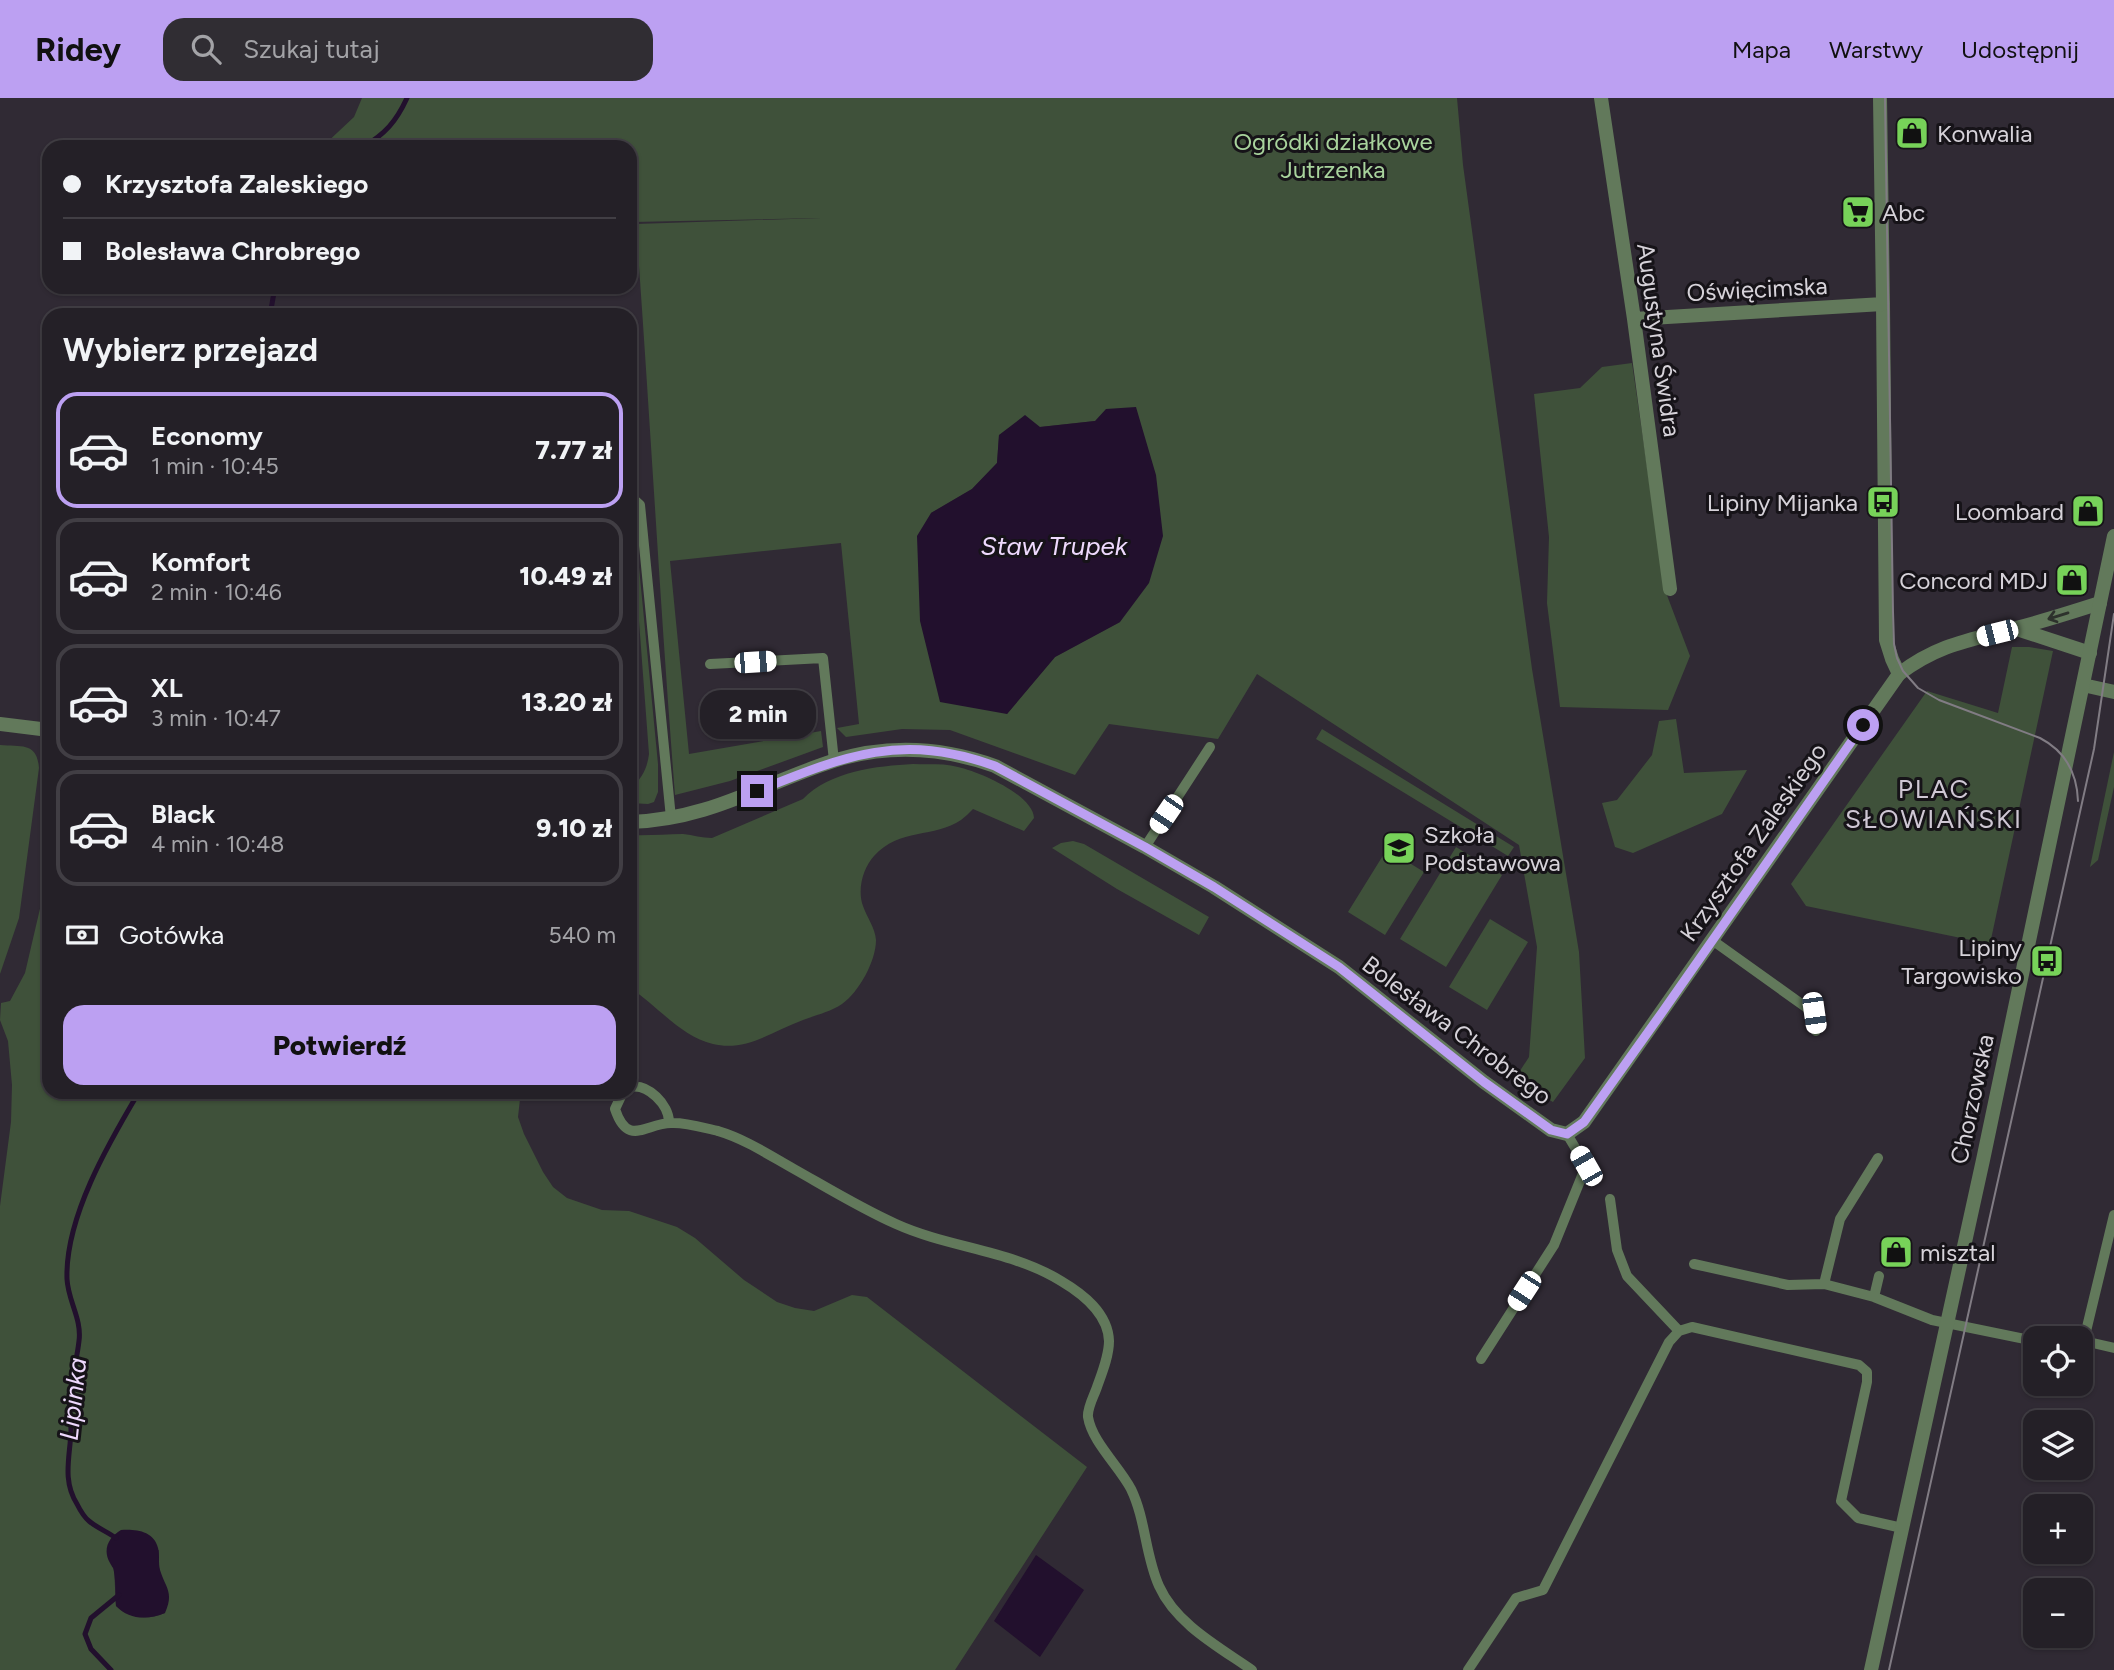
<!DOCTYPE html>
<html lang="pl">
<meta charset="utf-8">
<style>
:root{--surface:#242027;--page:#302d33;--text:#f1f3f6;--muted:#a3a3a7;--line:#413e44;--accent:#bca0f2}
body{margin:0;font-family:Figtree,sans-serif;background:var(--page);color:var(--text);height:100vh;display:flex;flex-direction:column;font-size:26px;white-space:nowrap}
*{box-sizing:border-box;margin:0}
p{font-size:23px;color:var(--muted)}
.icon{flex:none;width:38px;height:38px;fill:none;stroke:currentColor;stroke-width:2;stroke-linecap:round;stroke-linejoin:round}
.map{position:relative;flex:1;overflow:hidden}
.drawer{position:absolute;left:42px;top:210px;width:595px;height:791px;display:flex;flex-direction:column;background:var(--surface);border-radius:21px;box-shadow:0 2px 5px #0004,0 0 0 2px var(--line)}
.drawer>*{flex:none}
.banner{position:absolute;left:42px;top:42px;width:595px;height:154px;border-radius:21px;box-shadow:0 2px 5px #0004,0 0 0 2px var(--line);display:grid;align-content:center;height:154px;padding:0 21px;background:var(--surface)}
.controls{position:absolute;left:2023px;top:1228px;display:grid;gap:14px}
.controls a{display:grid;place-items:center;width:70px;height:70px;border-radius:14px;background:var(--surface);box-shadow:0 2px 5px #0004,0 0 0 2px var(--line);font-size:35px}
.end{position:absolute;width:32px;height:32px;margin:-16px;border:9px solid #bca0f2;background:#111;box-shadow:0 0 0 4px #111}
.from{border-radius:50%}
.bubble{position:absolute;height:49px;border-radius:21px;background:var(--surface);box-shadow:0 2px 5px #0004,0 0 0 2px var(--line);font-size:23px;font-weight:800;line-height:49px;text-align:center}
.car{position:absolute;width:21px;height:42px;margin:-21px -10px;border-radius:9px;box-shadow:0 0 5px 2px #0007;background:linear-gradient(#fff 24%,#345 0 40%,#fff 0 76%,#345 0 86%,#fff 0)}
.banner b{display:flex;align-items:center;gap:24px;height:66px;font-size:26px}
.banner b+b{border-top:2px solid var(--line)}
.banner i{width:18px;height:18px;background:var(--text)}
ul{padding:0;list-style:none}
li{display:flex;align-items:center;gap:21px;height:116px;margin:0 14px 10px;padding:0 7px;border:4px solid var(--line);border-radius:21px}
li div{flex:1}
li b{display:block;font-size:26px}
li em{font-style:normal;font-weight:800}
li.on{border-color:var(--accent)}
li>.icon{width:63px;height:63px;stroke-width:1.5}
h2{padding:0 21px;font-size:32px;line-height:84px}
.pay{display:flex;align-items:center;gap:18px;height:77px;padding:0 21px;font-size:26px}
.pay p{margin-inline-start:auto}
.action{display:flex;gap:14px;margin-top:auto;padding:14px 21px}
.action a{flex:1;height:80px;border-radius:21px;background:var(--accent);color:#111;font-size:28px;font-weight:800;line-height:80px;text-align:center}
header{display:flex;align-items:center;gap:42px;box-sizing:border-box;height:98px;padding:0 35px;background:var(--accent);color:#111}
header strong{font-size:33px}
nav{display:flex;gap:38px;margin-inline-start:auto;font-size:24px}
.search{width:490px;height:63px;background:var(--page);display:flex;align-items:center;gap:18px;box-sizing:border-box;padding:0 24px;border-radius:21px;color:var(--muted);font-size:26px}
.map>svg:first-child{display:block}
.green{fill:#3f513a;fill-rule:evenodd}
.water{fill:#22102d}
.lines{fill:none;stroke-linecap:round;stroke-linejoin:round}
.stream{stroke:#22102d;stroke-width:5}
.service{stroke:#62795b;stroke-width:10}
.pedestrian{stroke:#62795b;stroke-width:14}
.minor{stroke:#62795b;stroke-width:14}
.tertiary{stroke:#62795b;stroke-width:14}
.tram{stroke:#817c84;stroke-width:2}
.oneway{stroke:#2d322c}
.route{stroke:#bca0f2;stroke-width:9}
.labels{text-anchor:middle;dominant-baseline:central;stroke-width:6;stroke-linejoin:round;paint-order:stroke}
.poi-label{font-size:24px;fill:#d6d2d9;stroke:#161318;text-anchor:start}
.park-label{font-size:24px;fill:#a8d39c;stroke:#161318}
.street-label{font-size:24px;fill:#d6d2d9;stroke:#161318}
.water-label{font-size:26px;font-style:italic;fill:#eed9fd;stroke:#161318}
.neighbourhood-label{font-size:26px;letter-spacing:2px;fill:#cfc7d4;stroke:#161318}
</style>
<header>
<strong>Ridey</strong>
<div class="search"><svg class="icon" aria-label="search" viewBox="0 0 24 24"><circle cx="10" cy="10" r="6"/><path d="M15 15l6 6"/></svg>Szukaj tutaj</div>
<nav><a>Mapa</a><a>Warstwy</a><a>Udostępnij</a></nav>
</header>
<div class="map">
<svg width="2114" height="1572" viewBox="0 0 2114 1572">
<rect width="100%" height="100%" fill="#302a34"/>
<path class="green" d="M362 0H1457L1463 67 1532 571 1579 854 1585 960 1553 1004 1514 982 1529 959 1537 849 1519 747 1257 576 1218 641 1109 626 1075 677 950 632 902 631 846 639 837 630 859 626 841 445 670 463 689 656 821 633 823 649 730 683 675 697C660 507 650 317 636 126L821 120 633 124 630 113V49H322L354 19ZM1095 323 1120 524 1055 559 1007 616 931 415 972 391 997 365 999 337 1040 329Z
M1632 265 1665 492 1690 558 1668 612 1560 609 1547 505 1549 439 1534 296 1580 290 1602 269Z
M630 404 633 407 658 666V694L654 704 648 706 630 705V690C642 681 647 671 649 656Z
M2012 549H2029L2053 553 1990 846 1806 808 1791 786 1927 593 1998 615Z
M1676 621 1684 675 1747 672 1722 716 1633 755 1615 749 1602 705 1617 702 1652 657 1659 623Z
M1322 631 1514 749 1508 758 1316 641Z
M0 647C22 649 37 644 39 670L19 820 0 876Z
M2114 654V689L2098 762 2090 769Z
M913 666C928 667 944 665 958 669 980 674 1033 697 1034 720L1024 733 973 711C969 715 965 719 961 722 935 740 899 730 874 758 863 770 857 792 863 808 867 820 875 829 876 842 876 863 859 894 842 906 830 914 816 917 803 922 773 933 746 954 713 946 680 938 658 908 630 890V737C648 738 665 736 683 736 693 737 702 740 712 740L803 701C830 673 877 668 913 666Z
M1073 743 1084 746 1209 819 1199 837 1117 791 1052 750 1061 745Z
M1456 749 1502 777 1446 869 1400 841Z
M1387 751 1424 774 1385 837 1348 814Z
M49 772V994H523L520 1001 518 1019 524 1036 543 1074 553 1089 567 1100 602 1112 629 1113 677 1129 695 1140 744 1182 777 1204 795 1210 814 1213 852 1197 867 1199 1087 1369 955 1572H0V1108L11 1024 12 987 8 943 0 922 1 905 10 903 25 875ZM159 1452 158 1461 165 1515C146 1523 132 1520 116 1508L114 1471Z
M1490 821 1528 844 1487 912 1449 889Z"/>
<path class="water" d="M1136 309 1156 377 1163 438 1149 485 1120 524 1055 559 1007 616 940 604 920 523 917 438 931 415 972 391 997 365 999 337 1025 317 1040 329 1095 323 1106 311Z
M121 1432C136 1431 154 1433 158 1450 160 1457 158 1465 160 1472 166 1491 174 1494 165 1515 148 1522 129 1522 116 1508 115 1497 116 1485 114 1474 113 1468 113 1471 110 1465 102 1451 109 1439 121 1432Z
M1036 1457 1084 1492 1040 1559 994 1523Z"/>
<g class="lines">
<path class="stream" d="M363 49C385 36 396 24 407 0
M270 217 275 189
M116 1440C108 1434 97 1430 89 1423 84 1419 80 1412 77 1406 62 1382 70 1359 71 1333 71 1321 68 1308 70 1296 72 1278 77 1261 79 1243 82 1221 68 1203 67 1181 65 1120 108 1046 139 994
M111 1572 91 1551 85 1536 91 1520 119 1497"/>
<path class="service" d="M630 398 640 407 671 720
M710 566 823 560 834 663
M1145 749 1210 649
M1712 842 1814 915 1816 933
M630 989C648 985 669 1007 669 1024
M623 994 615 1011C628 1050 646 1025 671 1025 685 1024 704 1030 718 1033 745 1041 769 1057 794 1071 826 1089 862 1111 896 1126 949 1150 1011 1152 1061 1183 1083 1196 1108 1215 1109 1243 1109 1258 1102 1275 1097 1289 1094 1298 1087 1310 1088 1319 1092 1344 1119 1368 1131 1391 1146 1422 1145 1457 1159 1488 1176 1526 1219 1549 1252 1572
M1610 1101 1617 1152 1627 1178 1679 1233
M1694 1166 1788 1187 1824 1186 1874 1199 1932 1222 2035 1243
M1824 1186 1840 1121 1878 1060
M1874 1199 1879 1178
M2084 1243 2114 1250
M2081 1254 2114 1117
M1481 1261 1554 1147 1586 1068 1567 1036
M1468 1572 1516 1500 1543 1492 1669 1244 1679 1233 1692 1229 1859 1267 1867 1274V1284L1841 1403 1858 1420 1902 1430"/>
<path class="pedestrian" d="M1883 206 1886 542 1892 561 1899 576"/>
<path class="minor" d="M1601 0 1634 221 1670 491
M1634 221 1883 206 1880 0
M2017 531 2090 555
M2083 587 2114 594
M0 626 49 632
M630 724C708 722 762 686 833 663 887 646 942 649 995 668L1145 749 1214 789 1339 869 1484 984 1551 1032 1567 1036 1584 1024 1899 576C1938 546 1971 542 2016 530 2044 523 2072 514 2100 505"/>
<path class="tertiary" d="M1871 1572 1983 1062 2114 438"/>
<path class="tram" d="M1885 0 1893 514 1894 546 1897 560 1903 573 1918 590 1939 602 2040 640C2065 653 2077 675 2078 703
M1889 1572 2094 651 2114 516"/>
</g>
<defs><path id="oneway-shaft" d="M-6 0H5M1.5-3L5.5 0L1.5 3" fill="none" stroke-width="1.6" stroke-linecap="round" stroke-linejoin="round" transform="scale(1.75)"/></defs>
<use class="oneway" href="#oneway-shaft" transform="translate(2058 518) rotate(163)"/>
<g class="lines">
<path class="route" d="M757 693C844 658 901 634 995 668L1145 749 1214 789 1339 869 1484 984 1551 1032 1567 1036 1584 1024 1661 916 1863 627"/>
</g>
<defs>
<symbol id="shop-square" viewBox="-11 -11 22 22"><rect x="-9" y="-9" width="18" height="18" rx="4" fill="#77d259" stroke="#161318"/><path d="M-5-2.5h2.3a2.7 3.5 0 0 1 5.4 0H5L5.5 6h-11ZM-1.5-2.5h3a1.5 2.3 0 0 0-3 0Z" fill="#111"/></symbol>
<symbol id="supermarket-square" viewBox="-11 -11 22 22"><rect x="-9" y="-9" width="18" height="18" rx="4" fill="#77d259" stroke="#161318"/><path d="M-6-5.5h2.5l.6 2H6L4.5 2H-2.5L-4.4-4H-6ZM-1.5 3.2a1.3 1.3 0 1 0 .1 0ZM3 3.2a1.3 1.3 0 1 0 .1 0Z" fill="#111"/></symbol>
<symbol id="bus-square" viewBox="-11 -11 22 22"><rect x="-9" y="-9" width="18" height="18" rx="4" fill="#77d259" stroke="#161318"/><path d="M-5-6H5V4H4V6H2V4H-2V6H-4V4H-5ZM-3.5-4V0h7V-4ZM-3.5 1.2v1.5H-2V1.2ZM2 1.2v1.5H3.5V1.2Z" fill="#111"/></symbol>
<symbol id="school-square" viewBox="-11 -11 22 22"><rect x="-9" y="-9" width="18" height="18" rx="4" fill="#77d259" stroke="#161318"/><path d="M0-5L7-2L0 1L-7-2ZM-4 1L0 2.5L4 1V4Q0 6-4 4Z" fill="#111"/></symbol>
</defs>
<g fill-rule="evenodd">
<use href="#shop-square" x="1893" y="16" width="38" height="38"/>
<use href="#supermarket-square" x="1839" y="95" width="38" height="38"/>
<use href="#bus-square" x="1864" y="385" width="38" height="38"/>
<use href="#shop-square" x="2069" y="394" width="38" height="38"/>
<use href="#shop-square" x="2053" y="463" width="38" height="38"/>
<use href="#school-square" x="1380" y="731" width="38" height="38"/>
<use href="#bus-square" x="2028" y="844" width="38" height="38"/>
<use href="#shop-square" x="1877" y="1135" width="38" height="38"/>
</g>
<g class="labels">
<g class="poi-label">
<text x="1937" y="35">Konwalia</text>
<text x="1882" y="114">Abc</text>
<text x="1858" y="404" text-anchor="end">Lipiny Mijanka</text>
<text x="2064" y="413" text-anchor="end">Loombard</text>
<text x="2048" y="482" text-anchor="end">Concord MDJ</text>
<text x="1424" y="736">Szkoła<tspan x="1424" dy="28">Podstawowa</tspan></text>
<text x="2022" y="849" text-anchor="end">Lipiny<tspan x="2022" dy="28">Targowisko</tspan></text>
<text x="1920" y="1154">misztal</text>
</g>
<g class="park-label">
<text x="1333" y="43">Ogródki działkowe<tspan x="1333" dy="28">Jutrzenka</tspan></text>
</g>
<g class="street-label">
<text transform="translate(1757 191) rotate(-3)">Oświęcimska</text>
<text transform="translate(1659 242) rotate(82)">Augustyna Świdra</text>
<text transform="translate(1753 744) rotate(-55)">Krzysztofa Zaleskiego</text>
<text transform="translate(1457 932) rotate(37)">Bolesława Chrobrego</text>
<text transform="translate(1972 1001) rotate(-78)">Chorzowska</text>
</g>
<g class="water-label">
<text x="1054" y="448">Staw Trupek</text>
<text transform="translate(73 1301) rotate(-84)">Lipinka</text>
</g>
<g class="neighbourhood-label">
<text x="1934" y="691">PLAC<tspan x="1934" dy="30">SŁOWIAŃSKI</tspan></text>
</g>
</g>
</svg>
<div class="controls">
<a><svg class="icon" aria-label="locate" viewBox="0 0 24 24"><circle cx="12" cy="12" r="6"/><path d="M12 2v4M12 18v4M2 12h4M18 12h4"/></svg></a>
<a><svg class="icon" aria-label="layers" viewBox="0 0 24 24"><path d="M12 4l9 5-9 5-9-5zM3 14l9 5 9-5"/></svg></a>
<a>+</a>
<a>−</a>
</div>
<i class="end from" style="left:1863px;top:627px"></i>
<i class="end" style="left:757px;top:693px"></i>
<div class="bubble" style="left:700px;top:592px;width:116px">2 min</div>
<i class="car" style="left:1997px;top:535px;rotate:256deg"></i>
<i class="car" style="left:755px;top:564px;rotate:86deg"></i>
<i class="car" style="left:1166px;top:716px;rotate:214deg"></i>
<i class="car" style="left:1814px;top:915px;rotate:172deg"></i>
<i class="car" style="left:1586px;top:1068px;rotate:330deg"></i>
<i class="car" style="left:1524px;top:1193px;rotate:213deg"></i>
<div class="banner">
<b><i class="from"></i>Krzysztofa Zaleskiego</b>
<b><i></i>Bolesława Chrobrego</b>
</div>
<section class="drawer">
<h2>Wybierz przejazd</h2>
<ul>
<li class="on"><svg class="icon" aria-label="car" viewBox="0 0 24 24"><path d="M5 17H2v-5l4-1 3-4h7l3 4 3 1v5h-3M9 17h6M6 11h13"/><circle cx="7" cy="17" r="2"/><circle cx="17" cy="17" r="2"/></svg><div><b>Economy</b><p>1 min · 10:45</p></div><em>7.77 zł</em></li>
<li><svg class="icon" aria-label="car" viewBox="0 0 24 24"><path d="M5 17H2v-5l4-1 3-4h7l3 4 3 1v5h-3M9 17h6M6 11h13"/><circle cx="7" cy="17" r="2"/><circle cx="17" cy="17" r="2"/></svg><div><b>Komfort</b><p>2 min · 10:46</p></div><em>10.49 zł</em></li>
<li><svg class="icon" aria-label="car" viewBox="0 0 24 24"><path d="M5 17H2v-5l4-1 3-4h7l3 4 3 1v5h-3M9 17h6M6 11h13"/><circle cx="7" cy="17" r="2"/><circle cx="17" cy="17" r="2"/></svg><div><b>XL</b><p>3 min · 10:47</p></div><em>13.20 zł</em></li>
<li><svg class="icon" aria-label="car" viewBox="0 0 24 24"><path d="M5 17H2v-5l4-1 3-4h7l3 4 3 1v5h-3M9 17h6M6 11h13"/><circle cx="7" cy="17" r="2"/><circle cx="17" cy="17" r="2"/></svg><div><b>Black</b><p>4 min · 10:48</p></div><em>9.10 zł</em></li>
</ul>
<div class="pay"><svg class="icon" aria-label="cash" viewBox="0 0 24 24"><path d="M3 7h18v10H3z"/><circle cx="12" cy="12" r="2"/></svg>Gotówka<p>540 m</p></div>
<div class="action"><a>Potwierdź</a></div>
</section>
</div>
